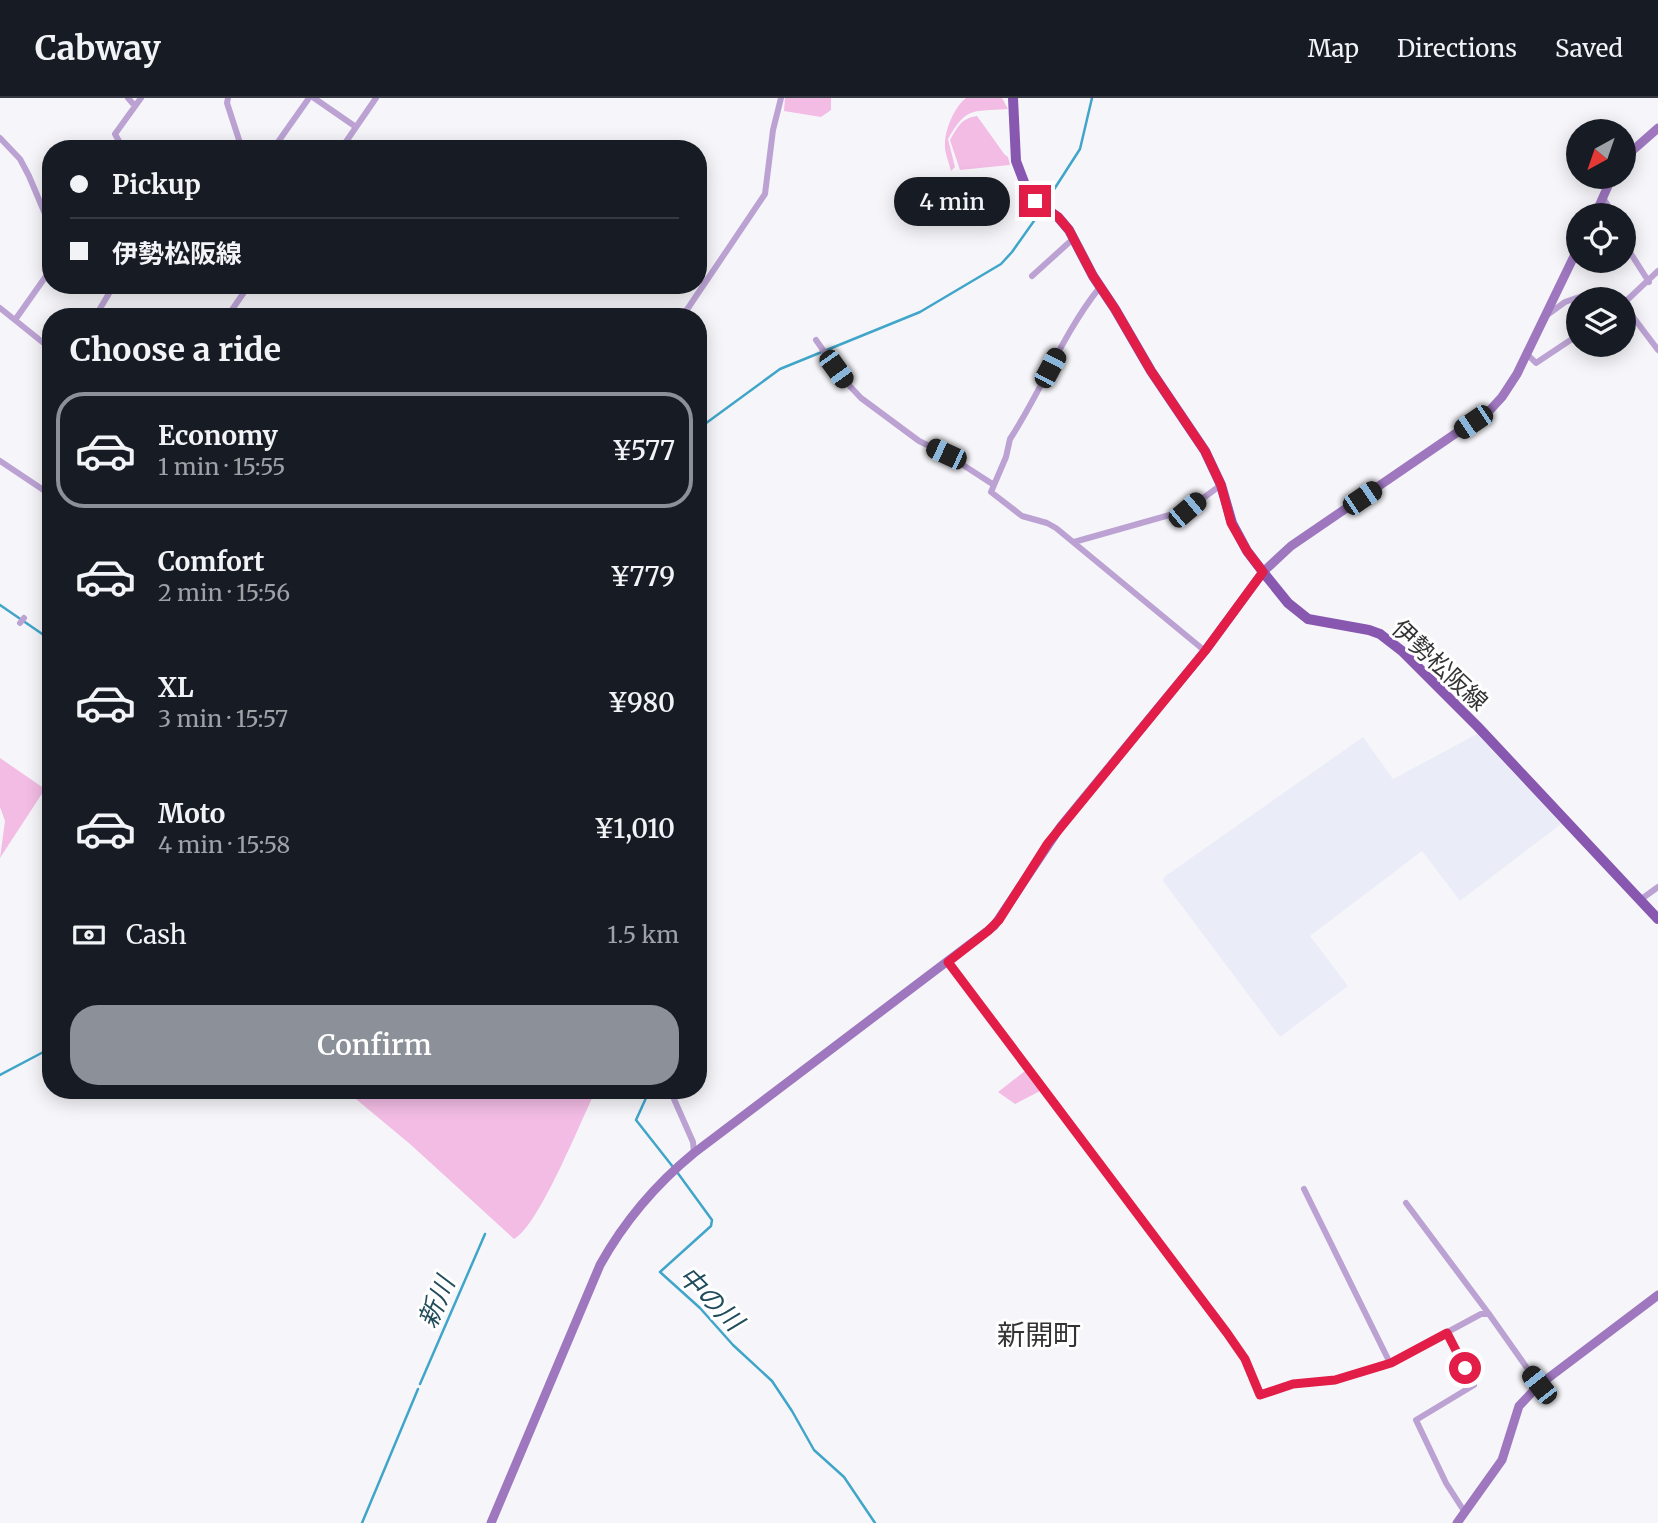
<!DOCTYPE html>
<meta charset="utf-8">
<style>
:root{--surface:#171b24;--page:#242831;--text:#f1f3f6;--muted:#9ea1a6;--line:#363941;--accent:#8c9099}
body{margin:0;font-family:Merriweather,"Noto Sans JP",serif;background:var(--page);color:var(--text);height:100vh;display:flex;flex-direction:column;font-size:26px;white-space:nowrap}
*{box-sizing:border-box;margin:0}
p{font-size:23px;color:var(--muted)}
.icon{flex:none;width:38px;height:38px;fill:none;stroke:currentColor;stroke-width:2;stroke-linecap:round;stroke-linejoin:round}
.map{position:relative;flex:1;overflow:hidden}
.drawer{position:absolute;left:42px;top:210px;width:665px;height:791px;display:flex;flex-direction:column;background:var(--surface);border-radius:28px;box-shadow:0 4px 18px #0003}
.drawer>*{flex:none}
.guide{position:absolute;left:42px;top:42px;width:665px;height:154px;border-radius:28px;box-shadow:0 4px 18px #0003;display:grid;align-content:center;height:154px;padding:0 28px;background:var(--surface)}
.needle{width:46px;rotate:220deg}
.controls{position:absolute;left:1566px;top:21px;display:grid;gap:14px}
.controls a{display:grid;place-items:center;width:70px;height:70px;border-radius:50%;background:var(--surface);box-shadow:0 4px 18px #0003;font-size:35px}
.end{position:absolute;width:32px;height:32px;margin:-16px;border:9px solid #e11d48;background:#fff;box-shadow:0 0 0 4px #fff}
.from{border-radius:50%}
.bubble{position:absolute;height:49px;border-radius:24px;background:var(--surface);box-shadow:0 4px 18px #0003;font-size:23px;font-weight:600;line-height:49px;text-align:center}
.car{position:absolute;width:21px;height:42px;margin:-21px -10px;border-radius:9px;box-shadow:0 0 5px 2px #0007;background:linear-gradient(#222 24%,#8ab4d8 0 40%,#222 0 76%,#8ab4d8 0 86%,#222 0)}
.guide b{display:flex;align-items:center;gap:24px;height:66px;font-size:26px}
.guide b+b{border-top:2px solid var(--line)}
.guide i{width:18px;height:18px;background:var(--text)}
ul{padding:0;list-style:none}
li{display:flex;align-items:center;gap:21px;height:116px;margin:0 14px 10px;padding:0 14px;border:4px solid transparent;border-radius:28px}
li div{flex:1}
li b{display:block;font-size:26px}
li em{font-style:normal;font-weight:600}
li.on{border-color:var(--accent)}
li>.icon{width:63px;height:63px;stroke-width:1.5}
h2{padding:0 28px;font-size:32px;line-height:84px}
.pay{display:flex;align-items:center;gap:18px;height:77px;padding:0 28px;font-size:26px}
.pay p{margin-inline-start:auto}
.button{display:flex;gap:14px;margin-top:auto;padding:14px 28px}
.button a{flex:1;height:80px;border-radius:28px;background:var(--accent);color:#fff;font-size:28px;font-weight:600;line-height:80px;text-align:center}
header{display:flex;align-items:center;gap:42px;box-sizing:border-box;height:98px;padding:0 35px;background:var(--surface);border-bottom:2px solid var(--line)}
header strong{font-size:33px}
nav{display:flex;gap:38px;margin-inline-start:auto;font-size:24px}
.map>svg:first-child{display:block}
.built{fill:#eaecf7}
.green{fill:#f2bce4}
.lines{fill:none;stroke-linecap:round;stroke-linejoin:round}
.stream{stroke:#40a5c9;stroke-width:2.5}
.street{stroke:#bba2d3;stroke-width:6}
.secondary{stroke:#9e77bf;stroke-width:9}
.primary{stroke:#8857b0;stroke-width:10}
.route{stroke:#e11d48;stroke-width:9}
.labels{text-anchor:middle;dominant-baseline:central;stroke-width:6;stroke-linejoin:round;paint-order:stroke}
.street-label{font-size:24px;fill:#343435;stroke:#fff}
.water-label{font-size:26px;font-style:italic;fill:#214c5b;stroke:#fff}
.quarter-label{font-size:28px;fill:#343435;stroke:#fff}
</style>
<header>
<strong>Cabway</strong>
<nav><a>Map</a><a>Directions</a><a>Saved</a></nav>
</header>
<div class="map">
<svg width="1658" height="1425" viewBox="0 0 1658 1425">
<rect width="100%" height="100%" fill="#f6f6fa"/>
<path class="built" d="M1477 636 1561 726 1460 803 1422 753 1310 838 1348 888 1280 939 1163 783 1164 779 1363 639 1393 681Z"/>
<path class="green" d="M785 0H831V12L821 19 784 13Z
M966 0H1002L1008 11C972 14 967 8 948 41L955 69 951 73C949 64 944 54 945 45 945 31 955 8 966 0Z
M977 18 1005 57 1008 59 1010 67 960 72 950 42C958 28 962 20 977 18Z
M0 660 45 691 0 760 5 723 0 709Z
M1025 973 1040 993 1015 1006 998 994Z
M345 992H596C581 1022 539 1128 514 1141L410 1046Z"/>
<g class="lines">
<path class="stream" d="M1044 107 1080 51 1092 0
M698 331 780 271 920 214 1001 166 1012 154 1041 113
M0 507 51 542
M0 977 51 950
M646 1000 636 1022 673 1069
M677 1074 712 1122 711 1128 660 1174 700 1210 733 1247 772 1283 792 1313 814 1352 844 1379 875 1425
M420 1286 485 1136
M362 1425 418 1291"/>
<path class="street" d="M128 0 135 8
M228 0 227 5 242 51
M314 0 356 29
M0 40 20 61 29 78 51 130
M119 51 121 47 115 36 141 0
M273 51 309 0
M341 51 376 0
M1603 100 1614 117
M1624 145 1649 184
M1032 178 1074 140
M1100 189C1063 235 1042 292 1010 341L1006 359 991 394 1022 418 1047 425 1056 430 1205 553
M168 192 171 187
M1624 205 1658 173
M1624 207 1658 252
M0 210 51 251
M1547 217 1565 204 1585 197 1591 201
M95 219 114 187
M227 219 249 187
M682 219 765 96 773 32 781 0
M15 222 51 171
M816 242 845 283 861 300 919 343 946 356 994 387
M1527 256 1536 265 1578 237
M0 363 51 397
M1074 444 1187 412 1221 387
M20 525 24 520
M1640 802 1658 789
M948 864 1228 1235 1245 1261 1260 1297 1293 1286 1335 1282 1390 1265 1481 1216H1489
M670 992 693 1044 694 1055
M1304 1091 1390 1265
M1406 1105 1489 1216 1539 1287
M1448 1235 1474 1287 1416 1322 1446 1385 1464 1413"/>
<path class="secondary" d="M1624 60 1658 30
M1595 117 1612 79
M491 1425 600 1167C625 1122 655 1087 694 1055L994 828 1061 728 1205 553 1263 474 1291 448 1490 312 1502 299 1517 276 1578 150
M1457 1425 1502 1362 1519 1308 1539 1287 1658 1197"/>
<path class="primary" d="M1013 0 1016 63 1027 92 1035 103 1058 119 1069 132 1093 178 1115 211 1151 273 1205 353 1221 387 1232 425 1247 453 1263 474 1288 505 1308 521 1369 532 1380 536 1402 553 1478 629 1658 821"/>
</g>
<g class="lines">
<path class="route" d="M1035 103 1058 119 1069 132 1093 178 1115 211 1151 273 1205 353 1221 387 1231 425 1247 453 1263 474 1205 553 1048 745 999 822 988 833 948 864 1227 1235 1245 1261 1260 1297 1293 1286 1335 1282 1391 1265 1447 1235 1465 1270"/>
</g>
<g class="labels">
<g class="street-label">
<text transform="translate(1440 567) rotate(43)">伊勢松阪線</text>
</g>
<g class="water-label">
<text transform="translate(711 1200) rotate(45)">中の川</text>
<text transform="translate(436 1204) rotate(-67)">新川</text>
</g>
<g class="quarter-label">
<text x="1039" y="1237">新開町</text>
</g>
</g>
</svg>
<div class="controls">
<a><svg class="needle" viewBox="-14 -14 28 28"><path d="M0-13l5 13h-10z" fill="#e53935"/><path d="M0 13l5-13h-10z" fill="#9ea1a6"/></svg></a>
<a><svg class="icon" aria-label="locate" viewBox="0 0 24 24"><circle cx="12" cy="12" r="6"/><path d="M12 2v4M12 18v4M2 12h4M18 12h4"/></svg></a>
<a><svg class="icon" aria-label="layers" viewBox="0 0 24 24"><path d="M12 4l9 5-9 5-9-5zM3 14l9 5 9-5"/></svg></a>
</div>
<i class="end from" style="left:1465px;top:1270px"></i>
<i class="end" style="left:1035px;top:103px"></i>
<div class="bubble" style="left:894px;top:79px;width:116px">4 min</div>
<i class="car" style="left:1050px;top:270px;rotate:28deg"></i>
<i class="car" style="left:836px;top:271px;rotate:144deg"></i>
<i class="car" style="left:1473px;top:324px;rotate:236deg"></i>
<i class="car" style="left:946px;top:356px;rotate:295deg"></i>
<i class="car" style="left:1362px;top:400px;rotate:56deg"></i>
<i class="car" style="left:1187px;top:412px;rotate:50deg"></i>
<i class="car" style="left:1539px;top:1287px;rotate:322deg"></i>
<div class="guide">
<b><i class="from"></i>Pickup</b>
<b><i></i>伊勢松阪線</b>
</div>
<section class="drawer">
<h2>Choose a ride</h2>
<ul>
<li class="on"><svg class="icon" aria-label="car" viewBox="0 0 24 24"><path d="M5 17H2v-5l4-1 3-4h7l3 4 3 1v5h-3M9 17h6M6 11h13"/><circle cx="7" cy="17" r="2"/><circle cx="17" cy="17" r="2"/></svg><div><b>Economy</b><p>1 min · 15:55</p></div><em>¥577</em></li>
<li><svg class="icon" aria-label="car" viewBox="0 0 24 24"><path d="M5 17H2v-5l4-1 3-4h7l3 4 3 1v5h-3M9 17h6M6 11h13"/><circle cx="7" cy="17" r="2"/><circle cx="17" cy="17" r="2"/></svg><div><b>Comfort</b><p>2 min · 15:56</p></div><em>¥779</em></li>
<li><svg class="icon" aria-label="car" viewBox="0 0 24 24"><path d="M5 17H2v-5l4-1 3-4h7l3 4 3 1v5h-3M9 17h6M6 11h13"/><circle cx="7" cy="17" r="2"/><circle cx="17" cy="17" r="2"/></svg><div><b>XL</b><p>3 min · 15:57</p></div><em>¥980</em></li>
<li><svg class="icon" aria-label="car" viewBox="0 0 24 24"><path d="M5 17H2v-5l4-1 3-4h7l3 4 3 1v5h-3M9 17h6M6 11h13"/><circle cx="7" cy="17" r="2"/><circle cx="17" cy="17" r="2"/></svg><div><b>Moto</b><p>4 min · 15:58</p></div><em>¥1,010</em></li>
</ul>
<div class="pay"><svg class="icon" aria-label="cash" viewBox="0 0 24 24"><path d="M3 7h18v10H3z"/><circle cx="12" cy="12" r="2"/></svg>Cash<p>1.5 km</p></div>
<div class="button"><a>Confirm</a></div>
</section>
</div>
